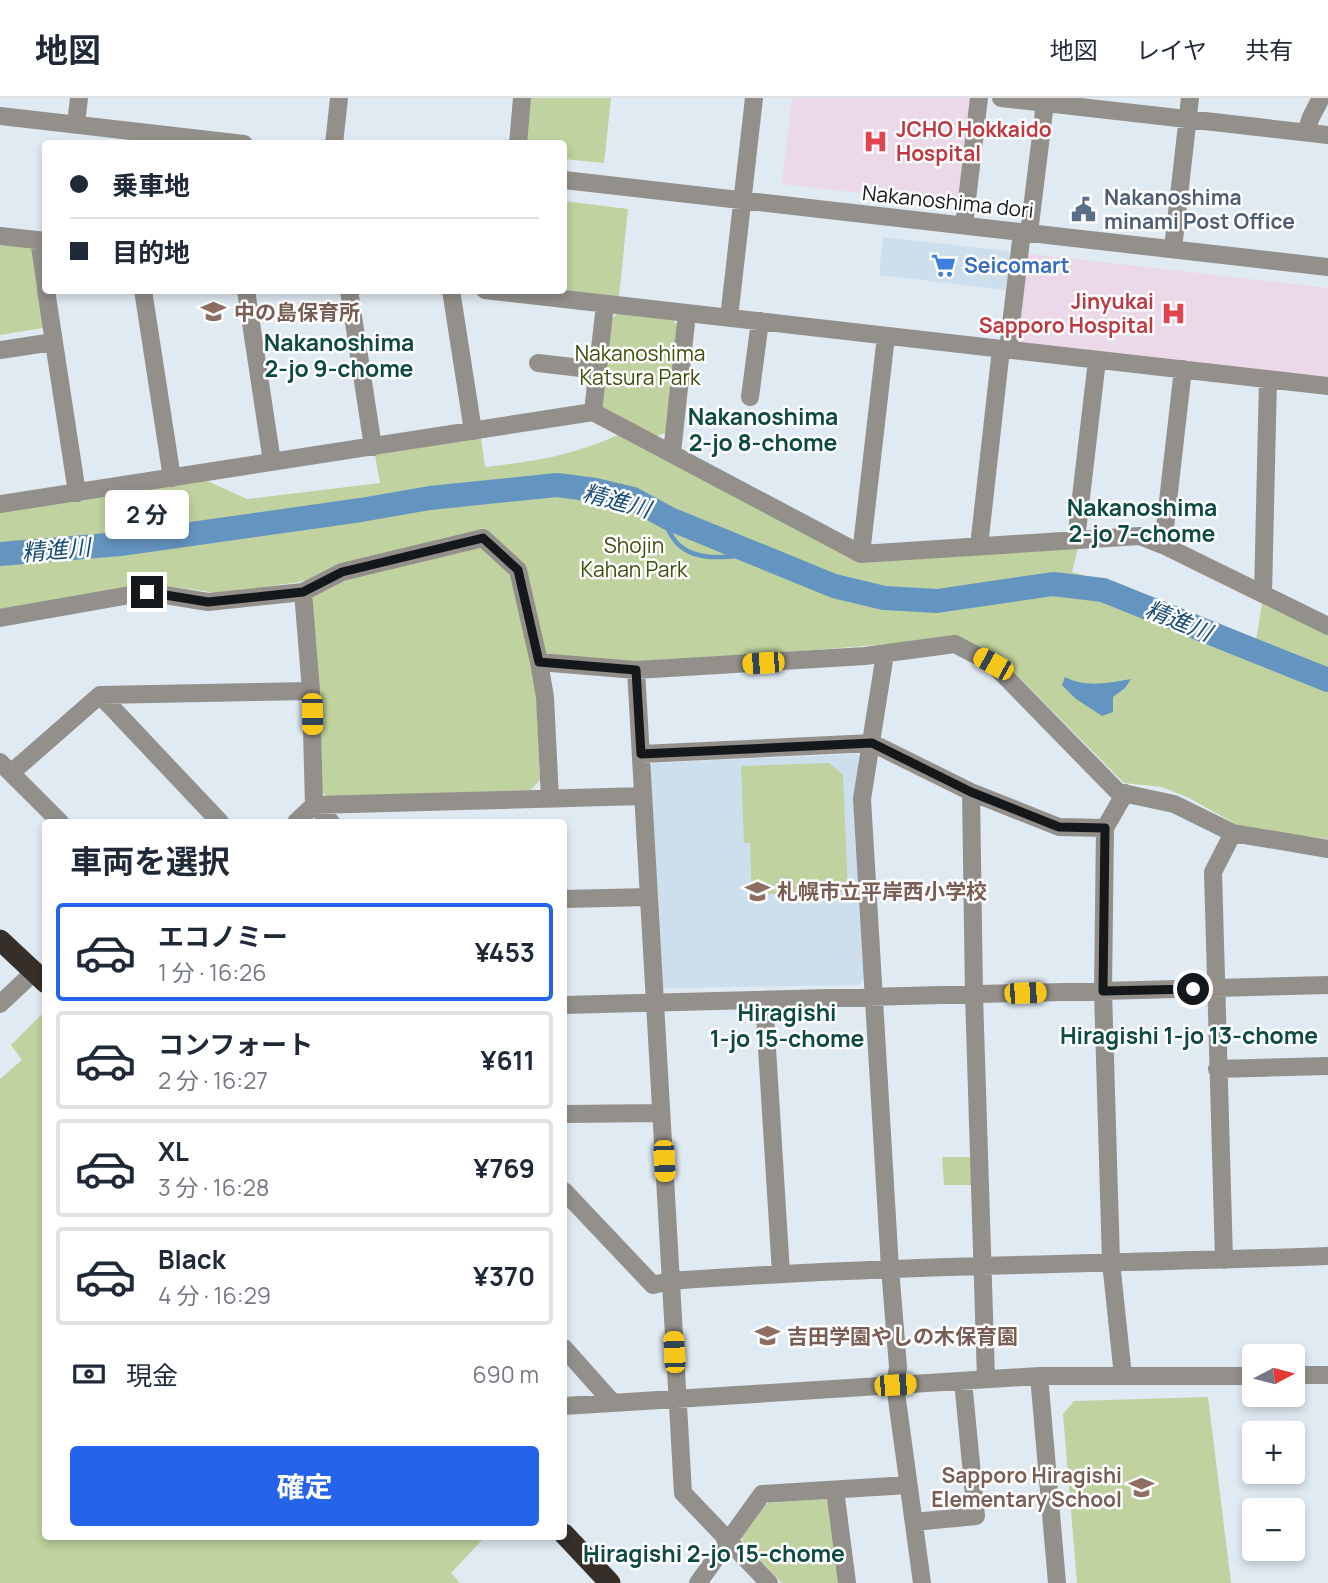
<!DOCTYPE html>
<html lang="ja">
<meta charset="utf-8">
<style>
:root{--surface:#fff;--page:#f6f6f7;--text:#1f2937;--muted:#747a83;--line:#e0e1e3;--accent:#2563eb}
body{margin:0;font-family:Manrope,"Noto Sans JP",sans-serif;background:var(--page);color:var(--text);height:100vh;display:flex;flex-direction:column;font-size:26px;white-space:nowrap}
*{box-sizing:border-box;margin:0}
p{font-size:23px;color:var(--muted)}
.icon{flex:none;width:38px;height:38px;fill:none;stroke:currentColor;stroke-width:2;stroke-linecap:round;stroke-linejoin:round}
.map{position:relative;flex:1;overflow:hidden}
.side{position:absolute;left:42px;top:721px;width:525px;height:721px;display:flex;flex-direction:column;background:var(--surface);border-radius:7px;box-shadow:0 4px 10px #0003}
.side>*{flex:none}
.guide{position:absolute;left:42px;top:42px;width:525px;height:154px;border-radius:7px;box-shadow:0 4px 10px #0003;display:grid;align-content:center;height:154px;padding:0 28px;background:var(--surface)}
.needle{width:46px;rotate:83deg}
.fabs{position:absolute;left:1242px;top:1246px;display:grid;gap:14px}
.fabs a{display:grid;place-items:center;width:63px;height:63px;border-radius:7px;background:var(--surface);box-shadow:0 4px 10px #0003;font-size:35px}
.end{position:absolute;width:32px;height:32px;margin:-16px;border:9px solid #15181b;background:#fff;box-shadow:0 0 0 4px #fff}
.from{border-radius:50%}
.bubble{position:absolute;height:49px;border-radius:7px;background:var(--surface);box-shadow:0 4px 10px #0003;font-size:23px;font-weight:700;line-height:49px;text-align:center}
.car{position:absolute;width:21px;height:42px;margin:-21px -10px;border-radius:9px;box-shadow:0 0 5px 2px #0007;background:linear-gradient(#f5c518 24%,#345 0 40%,#f5c518 0 76%,#345 0 86%,#f5c518 0)}
.guide b{display:flex;align-items:center;gap:24px;height:66px;font-size:26px}
.guide b+b{border-top:2px solid var(--line)}
.guide i{width:18px;height:18px;background:var(--text)}
ul{padding:0;list-style:none}
li{display:flex;align-items:center;gap:21px;height:98px;margin:0 14px 10px;padding:0 14px;border:4px solid var(--line);border-radius:7px}
li div{flex:1}
li b{display:block;font-size:26px}
li em{font-style:normal;font-weight:700}
li.active{border-color:var(--accent)}
li>.icon{width:63px;height:63px;stroke-width:1.5}
h2{padding:0 28px;font-size:32px;line-height:84px}
.pay{display:flex;align-items:center;gap:18px;height:77px;padding:0 28px;font-size:26px}
.pay p{margin-inline-start:auto}
.cta{display:flex;gap:14px;margin-top:auto;padding:14px 28px}
.cta a{flex:1;height:80px;border-radius:7px;background:var(--accent);color:#fff;font-size:28px;font-weight:700;line-height:80px;text-align:center}
header{display:flex;align-items:center;gap:42px;box-sizing:border-box;height:98px;padding:0 35px;background:var(--surface);border-bottom:2px solid var(--line)}
header strong{font-size:33px}
nav{display:flex;gap:38px;margin-inline-start:auto;font-size:24px}
.map>svg:first-child{display:block}
.built{fill:#cddeec}
.medical{fill:#ebd8e8}
.green{fill:#c0d29f}
.water{fill:#6495c1}
.lines{fill:none;stroke-linecap:round;stroke-linejoin:round}
.stream{stroke:#6495c1;stroke-width:4.5}
.river{stroke:#6495c1;stroke-width:24}
.minor{stroke:#938f8b;stroke-width:18}
.highway{stroke:#362e28;stroke-width:21}
.route{stroke:#15181b;stroke-width:9}
.labels{text-anchor:middle;dominant-baseline:central;stroke-width:5;stroke-linejoin:round;paint-order:stroke}
.health-label{font-size:21px;font-weight:bold;fill:#be3a42;stroke:#fff;text-anchor:start}
.service-label{font-size:21px;font-weight:bold;fill:#4e5e75;stroke:#fff;text-anchor:start}
.street-label{font-size:21px;fill:#15181b;stroke:#fff}
.shop-label{font-size:21px;font-weight:bold;fill:#366cbe;stroke:#fff;text-anchor:start}
.education-label{font-size:21px;font-weight:bold;fill:#785e54;stroke:#fff;text-anchor:start}
.park-label{font-size:21px;fill:#3c4d09;stroke:#fff}
.neighbourhood-label{font-size:23px;font-weight:bold;fill:#0d4a43;stroke:#fff}
.water-label{font-size:23px;font-style:italic;fill:#164d78;stroke:#fff}
</style>
<header>
<strong>地図</strong>
<nav><a>地図</a><a>レイヤ</a><a>共有</a></nav>
</header>
<div class="map">
<svg width="1328" height="1485" viewBox="0 0 1328 1485">
<rect width="100%" height="100%" fill="#e0eaf3"/>
<path class="built" d="M883 139 1007 153 1010 157 1006 192 879 177Z
M855 656 861 658 853 704 864 881 859 887 666 890 661 887 650 670 653 665Z"/>
<path class="medical" d="M792 0H971L959 102 954 106 782 86Z
M1032 156 1328 190V280L1022 245 1018 240 1027 159Z"/>
<path class="green" d="M531 0H611L604 65 564 61V46H526Z
M564 103 628 111 619 199 564 192Z
M0 141 32 144 43 230 0 237Z
M617 216 673 222 678 228 665 335 657 338 605 312 602 306 612 220Z
M618 337 806 431 859 465 1078 450 1072 474C1137 490 1196 515 1256 543L1262 506 1328 537V741L1243 730 1189 700 1162 689 1124 685 997 557 961 543 947 541 649 566 546 558 525 468 486 433 306 483 219 495 151 486 0 515V413L203 381 247 401 380 385 375 357 481 340 485 369C537 363 570 358 618 337Z
M484 446 510 476 536 587 540 682 531 692 327 699 322 694 310 499 343 481Z
M829 665 843 677 848 793 752 797 750 745H744L741 668Z
M45 913 46 1438 485 1439 451 1475 460 1485H0V981L22 962 11 947Z
M942 1059H981L982 1087H944Z
M1208 1299 1231 1485H1077L1063 1316 1074 1303Z
M826 1401 829 1405 840 1485H782L743 1444 742 1439 765 1407 769 1405Z"/>
<path class="water" d="M1065 579C1087 590 1107 585 1131 581L1125 590 1113 599V614L1102 618 1076 601 1062 587Z"/>
<g class="lines">
<path class="stream" d="M659 415C666 425 670 440 680 448 700 465 732 458 756 456"/>
<path class="river" d="M0 456 120 446 361 412 430 400 557 387 595 392 633 401 670 421 834 488 884 500 937 503 1053 486 1103 492 1328 582"/>
<path class="minor" d="M1001 0 1328 37
M0 18 244 46
M76 26 79 0
M1306 34 1311 19 1321 0
M334 46 339 0
M518 46 522 0
M564 82 1328 169
M964 127 979 0
M1029 135 1045 5
M0 138 46 143
M39 142 46 189
M1173 151 1190 0
M46 192 77 395
M143 192 172 380
M246 192 272 364
M349 192 373 349
M451 192 473 333
M485 192 1328 288
M729 220 754 0
M0 252 53 244
M1008 252 1022 134
M538 265 598 272
M750 299 760 223
M593 314 605 206
M672 355 687 215
M0 406 593 314 861 456 1140 438 1163 447 1328 528
M1076 442 1097 262
M1163 447 1183 271
M979 448 1001 251
M861 456 886 238
M303 494 342 474 483 440 518 472 539 564
M1263 496 1268 281
M0 520 147 494 208 504 303 494 311 593 314 707 331 724
M885 556 862 701 890 1170 898 1269 895 1287 922 1485
M636 572 683 1395 769 1485
M100 597 220 724
M641 656 872 645 971 694 1059 729 1105 730
M0 664 60 724
M11 675 100 597 311 593
M971 694 974 897 986 1281
M550 701 545 599 539 564 636 572 865 558 955 546 993 566 1118 694 1174 706 1233 735 1328 751
M296 724 314 707 643 698
M564 801 648 799
M764 902 781 1175
M0 906 34 874
M564 907 1328 887
M1217 971 1328 968
M564 1016 661 1015
M564 1093 653 1187 670 1183C889 1167 1109 1166 1328 1158
M1224 1162 1213 774 1233 735
M564 1250 613 1305
M1293 1277H1328
M1039 1278 1057 1485
M1123 1278 1111 1164 1103 893 1105 730 1125 695
M564 1308 1039 1278H1255
M835 1392 847 1485
M914 1424 976 1418 963 1283
M698 1485 762 1396 908 1387"/>
<path class="highway" d="M0 842 46 885
M564 1436 610 1485"/>
</g>
<g class="lines">
<path class="route" d="M147 494 208 504 303 494 342 474 483 440 518 472 539 564 636 572 641 656 872 645 971 694 1059 729 1105 730 1103 893 1193 891"/>
</g>
<defs>
<symbol id="hospital-bare" viewBox="-9 -9 18 18"><path d="M-5-5h3v3.5h4V-5h3V5h-3V1.5h-4V5h-3Z" fill="#e0444e" stroke="#fff" stroke-width="2.5" paint-order="stroke"/></symbol>
<symbol id="civic-bare" viewBox="-9 -9 18 18"><path d="M-.6-6.5H3V-4.5H.6V-3L4-1V1h2V6H-6V1h2V-1L-.6-3ZM-1.2 2.5V6h2.4V2.5Z" fill="#5c6f8a" stroke="#fff" stroke-width="2.5" paint-order="stroke"/></symbol>
<symbol id="supermarket-bare" viewBox="-9 -9 18 18"><path d="M-6-5.5h2.5l.6 2H6L4.5 2H-2.5L-4.4-4H-6ZM-1.5 3.2a1.3 1.3 0 1 0 .1 0ZM3 3.2a1.3 1.3 0 1 0 .1 0Z" fill="#3f7fe0" stroke="#fff" stroke-width="2.5" paint-order="stroke"/></symbol>
<symbol id="school-bare" viewBox="-9 -9 18 18"><path d="M0-5L7-2L0 1L-7-2ZM-4 1L0 2.5L4 1V4Q0 6-4 4Z" fill="#8d6e63" stroke="#fff" stroke-width="2.5" paint-order="stroke"/></symbol>
</defs>
<g fill-rule="evenodd">
<use href="#hospital-bare" x="858" y="26" width="35" height="35"/>
<use href="#civic-bare" x="1066" y="94" width="35" height="35"/>
<use href="#supermarket-bare" x="926" y="150" width="35" height="35"/>
<use href="#school-bare" x="196" y="196" width="35" height="35"/>
<use href="#hospital-bare" x="1156" y="198" width="35" height="35"/>
<use href="#school-bare" x="740" y="776" width="35" height="35"/>
<use href="#school-bare" x="750" y="1220" width="35" height="35"/>
<use href="#school-bare" x="1124" y="1372" width="35" height="35"/>
</g>
<g class="labels">
<g class="health-label">
<text x="896" y="31">JCHO Hokkaido<tspan x="896" dy="24">Hospital</tspan></text>
<text x="1154" y="203" text-anchor="end">Jinyukai<tspan x="1154" dy="24">Sapporo Hospital</tspan></text>
</g>
<g class="service-label">
<text x="1104" y="99">Nakanoshima<tspan x="1104" dy="24">minami Post Office</tspan></text>
</g>
<g class="street-label">
<text transform="translate(948 103) rotate(6)">Nakanoshima dori</text>
</g>
<g class="shop-label">
<text x="964" y="167">Seicomart</text>
</g>
<g class="education-label">
<text x="234" y="214">中の島保育所</text>
<text x="777" y="793">札幌市立平岸西小学校</text>
<text x="787" y="1238">吉田学園やしの木保育園</text>
<text x="1122" y="1377" text-anchor="end">Sapporo Hiragishi<tspan x="1122" dy="24">Elementary School</tspan></text>
</g>
<g class="park-label">
<text x="640" y="255">Nakanoshima<tspan x="640" dy="24">Katsura Park</tspan></text>
<text x="634" y="447">Shojin<tspan x="634" dy="24">Kahan Park</tspan></text>
</g>
<g class="neighbourhood-label">
<text x="339" y="244">Nakanoshima<tspan x="339" dy="26">2-jo 9-chome</tspan></text>
<text x="763" y="318">Nakanoshima<tspan x="763" dy="26">2-jo 8-chome</tspan></text>
<text x="1142" y="409">Nakanoshima<tspan x="1142" dy="26">2-jo 7-chome</tspan></text>
<text x="787" y="914">Hiragishi<tspan x="787" dy="26">1-jo 15-chome</tspan></text>
<text x="1189" y="937">Hiragishi 1-jo 13-chome</text>
<text x="714" y="1455">Hiragishi 2-jo 15-chome</text>
</g>
<g class="water-label">
<text transform="translate(617 402) rotate(15)">精進川</text>
<text transform="translate(56 451) rotate(-5)">精進川</text>
<text transform="translate(1179 522) rotate(22)">精進川</text>
</g>
</g>
</svg>
<div class="fabs">
<a><svg class="needle" viewBox="-14 -14 28 28"><path d="M0-13l5 13h-10z" fill="#e53935"/><path d="M0 13l5-13h-10z" fill="#747a83"/></svg></a>
<a>+</a>
<a>−</a>
</div>
<i class="end from" style="left:1193px;top:891px"></i>
<i class="end" style="left:147px;top:494px"></i>
<div class="bubble" style="left:105px;top:392px;width:84px">2 分</div>
<i class="car" style="left:763px;top:565px;rotate:266deg"></i>
<i class="car" style="left:993px;top:566px;rotate:299deg"></i>
<i class="car" style="left:312px;top:616px;rotate:179deg"></i>
<i class="car" style="left:1025px;top:895px;rotate:88deg"></i>
<i class="car" style="left:664px;top:1063px;rotate:177deg"></i>
<i class="car" style="left:674px;top:1254px;rotate:357deg"></i>
<i class="car" style="left:895px;top:1287px;rotate:86deg"></i>
<div class="guide">
<b><i class="from"></i>乗車地</b>
<b><i></i>目的地</b>
</div>
<section class="side">
<h2>車両を選択</h2>
<ul>
<li class="active"><svg class="icon" aria-label="car" viewBox="0 0 24 24"><path d="M5 17H2v-5l4-1 3-4h7l3 4 3 1v5h-3M9 17h6M6 11h13"/><circle cx="7" cy="17" r="2"/><circle cx="17" cy="17" r="2"/></svg><div><b>エコノミー</b><p>1 分 · 16:26</p></div><em>¥453</em></li>
<li><svg class="icon" aria-label="car" viewBox="0 0 24 24"><path d="M5 17H2v-5l4-1 3-4h7l3 4 3 1v5h-3M9 17h6M6 11h13"/><circle cx="7" cy="17" r="2"/><circle cx="17" cy="17" r="2"/></svg><div><b>コンフォート</b><p>2 分 · 16:27</p></div><em>¥611</em></li>
<li><svg class="icon" aria-label="car" viewBox="0 0 24 24"><path d="M5 17H2v-5l4-1 3-4h7l3 4 3 1v5h-3M9 17h6M6 11h13"/><circle cx="7" cy="17" r="2"/><circle cx="17" cy="17" r="2"/></svg><div><b>XL</b><p>3 分 · 16:28</p></div><em>¥769</em></li>
<li><svg class="icon" aria-label="car" viewBox="0 0 24 24"><path d="M5 17H2v-5l4-1 3-4h7l3 4 3 1v5h-3M9 17h6M6 11h13"/><circle cx="7" cy="17" r="2"/><circle cx="17" cy="17" r="2"/></svg><div><b>Black</b><p>4 分 · 16:29</p></div><em>¥370</em></li>
</ul>
<div class="pay"><svg class="icon" aria-label="cash" viewBox="0 0 24 24"><path d="M3 7h18v10H3z"/><circle cx="12" cy="12" r="2"/></svg>現金<p>690 m</p></div>
<div class="cta"><a>確定</a></div>
</section>
</div>
